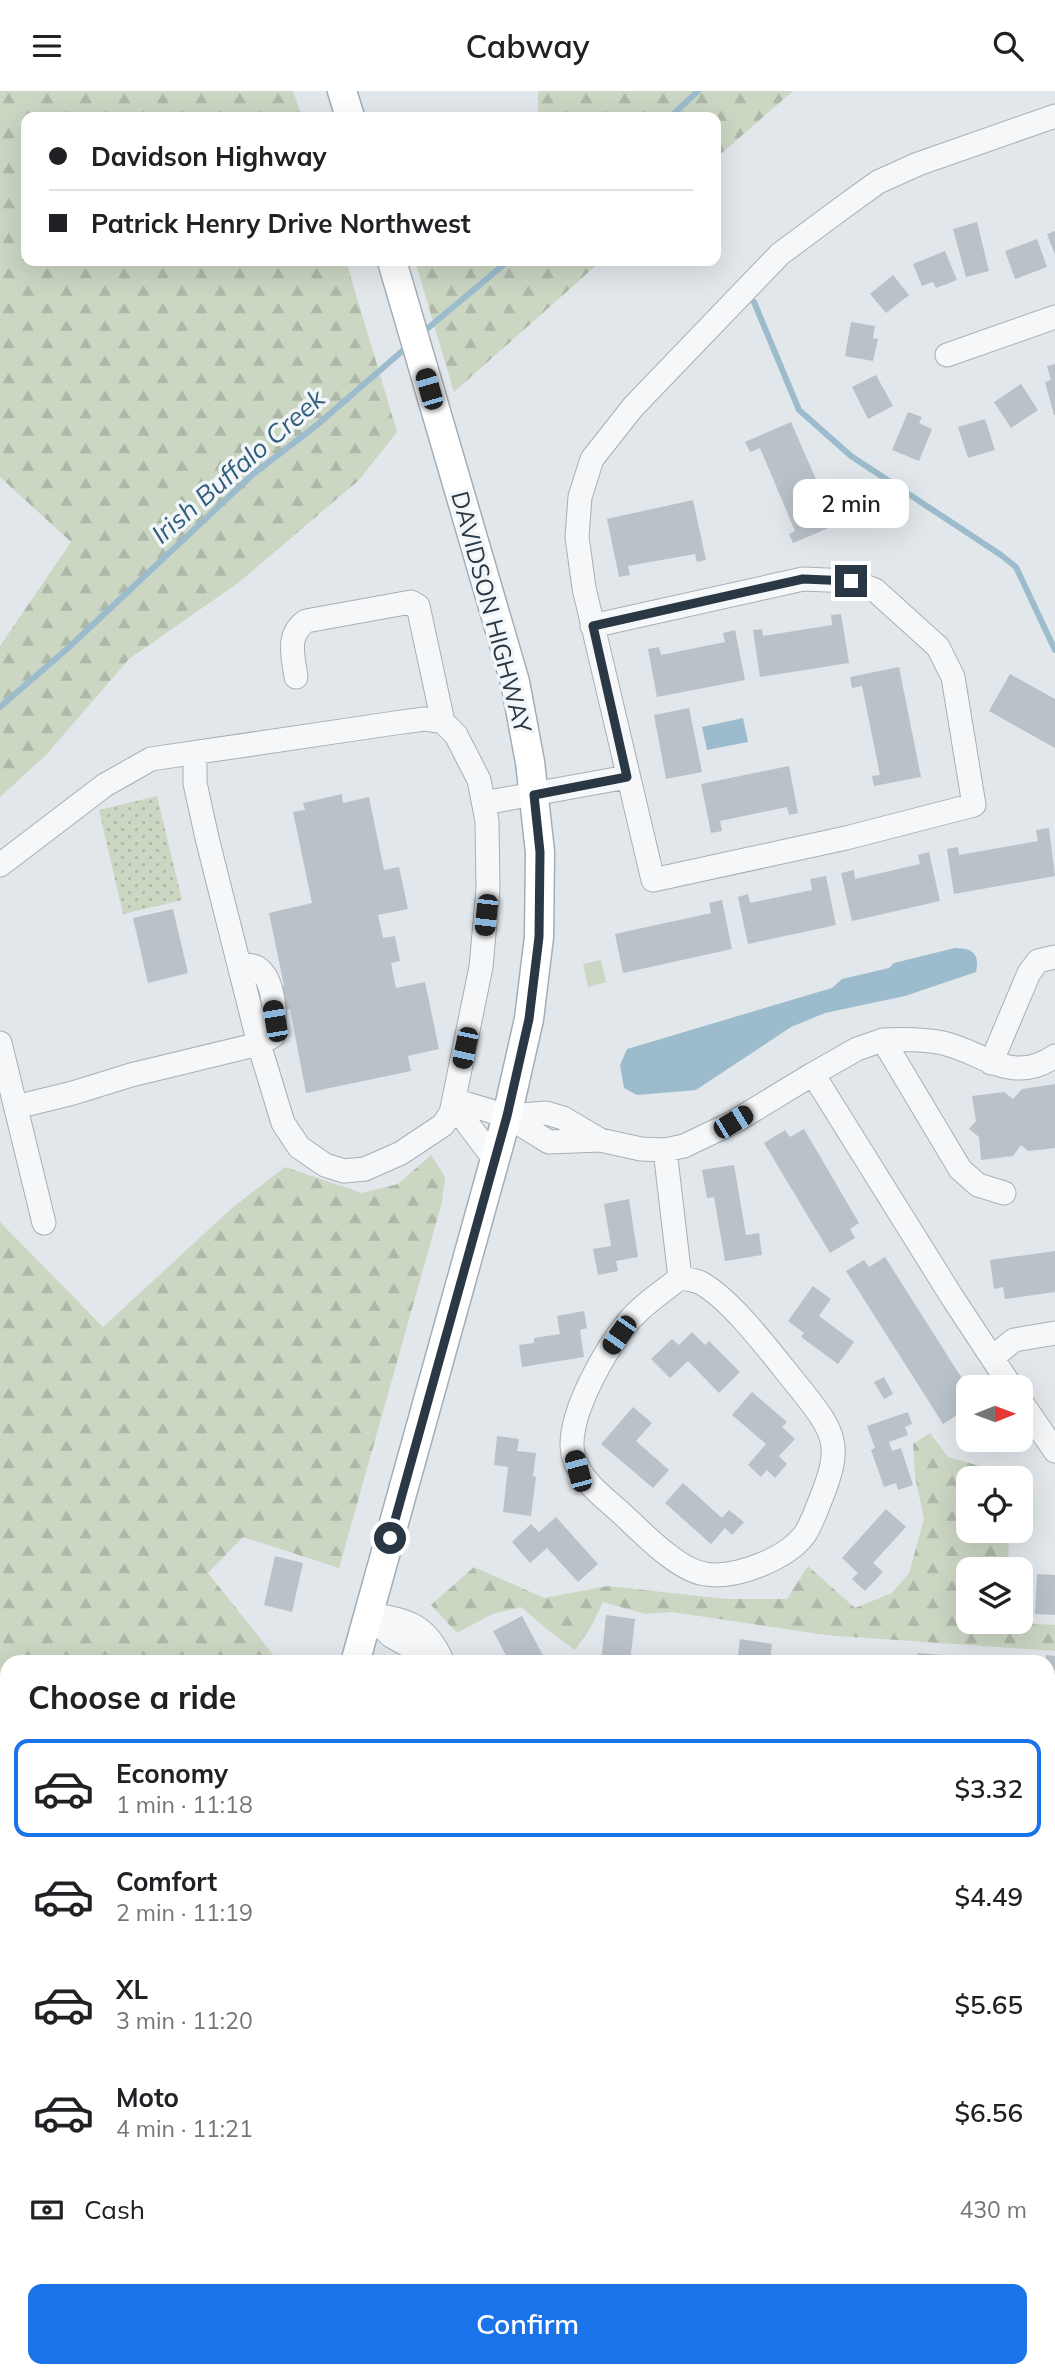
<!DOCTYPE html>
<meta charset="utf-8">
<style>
:root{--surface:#fff;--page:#f6f6f6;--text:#202124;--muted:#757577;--line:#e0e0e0;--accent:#1a73e8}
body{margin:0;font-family:Mulish,sans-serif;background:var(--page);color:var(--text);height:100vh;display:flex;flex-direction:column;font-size:26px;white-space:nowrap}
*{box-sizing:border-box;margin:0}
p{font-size:23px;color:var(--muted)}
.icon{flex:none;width:38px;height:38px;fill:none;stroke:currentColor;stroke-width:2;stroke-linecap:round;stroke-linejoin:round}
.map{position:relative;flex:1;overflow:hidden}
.details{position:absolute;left:0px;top:1564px;width:1055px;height:723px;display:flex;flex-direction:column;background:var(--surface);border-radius:21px 21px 0 0;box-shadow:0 7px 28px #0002}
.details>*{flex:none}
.banner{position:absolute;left:21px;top:21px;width:700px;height:154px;border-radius:14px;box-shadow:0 7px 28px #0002;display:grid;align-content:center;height:154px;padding:0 28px;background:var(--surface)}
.needle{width:46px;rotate:89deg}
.fabs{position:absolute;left:956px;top:1284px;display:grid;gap:14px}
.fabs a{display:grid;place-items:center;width:77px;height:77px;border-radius:14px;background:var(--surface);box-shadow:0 7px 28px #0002;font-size:35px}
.end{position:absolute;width:32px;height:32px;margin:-16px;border:9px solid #293844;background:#fff;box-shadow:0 0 0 4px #fff}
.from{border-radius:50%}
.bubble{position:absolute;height:49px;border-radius:14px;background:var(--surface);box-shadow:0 7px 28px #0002;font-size:23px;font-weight:600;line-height:49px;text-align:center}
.car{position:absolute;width:21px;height:42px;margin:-21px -10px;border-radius:9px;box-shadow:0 0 5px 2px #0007;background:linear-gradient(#222 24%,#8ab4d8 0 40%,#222 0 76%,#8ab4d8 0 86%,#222 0)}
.banner b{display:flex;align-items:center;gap:24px;height:66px;font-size:26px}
.banner b+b{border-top:2px solid var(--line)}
.banner i{width:18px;height:18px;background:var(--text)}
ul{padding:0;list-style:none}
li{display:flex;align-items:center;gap:21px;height:98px;margin:0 14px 10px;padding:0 14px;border:4px solid transparent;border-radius:14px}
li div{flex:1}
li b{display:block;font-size:26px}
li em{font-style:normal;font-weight:600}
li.selected{border-color:var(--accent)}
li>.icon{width:63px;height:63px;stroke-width:1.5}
h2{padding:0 28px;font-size:32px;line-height:84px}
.pay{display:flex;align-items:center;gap:18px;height:77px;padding:0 28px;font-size:26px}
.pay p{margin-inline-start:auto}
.cta{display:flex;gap:14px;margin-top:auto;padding:14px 28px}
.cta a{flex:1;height:80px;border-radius:14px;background:var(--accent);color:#fff;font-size:28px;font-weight:600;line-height:80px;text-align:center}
header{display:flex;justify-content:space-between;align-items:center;height:91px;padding:0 28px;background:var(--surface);font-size:32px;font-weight:600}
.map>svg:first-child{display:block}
.grass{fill:url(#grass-dots)}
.forest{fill:url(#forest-firs)}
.garden{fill:#cbd6c3}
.water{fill:#9cbccd}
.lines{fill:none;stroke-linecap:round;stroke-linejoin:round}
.stream{stroke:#9cbccd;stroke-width:6}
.building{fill:#b9c1c9}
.minor-casing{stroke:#a7afb6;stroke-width:25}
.major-casing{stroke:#a1aeb8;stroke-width:31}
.minor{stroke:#f5f7f9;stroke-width:23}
.major{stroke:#fff;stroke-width:28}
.route{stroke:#293844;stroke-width:9}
.labels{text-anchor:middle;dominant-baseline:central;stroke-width:7;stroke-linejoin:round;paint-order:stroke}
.street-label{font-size:24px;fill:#293844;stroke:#f2f6f8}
.water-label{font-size:26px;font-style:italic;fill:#315e7b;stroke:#f2f6f8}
</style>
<header><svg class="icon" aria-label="menu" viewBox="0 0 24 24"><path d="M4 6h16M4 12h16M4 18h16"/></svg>Cabway<svg class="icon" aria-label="search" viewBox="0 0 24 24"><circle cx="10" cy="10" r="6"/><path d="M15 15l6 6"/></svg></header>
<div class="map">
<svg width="1055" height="2286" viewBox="0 0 1055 2286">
<defs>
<pattern id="grass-dots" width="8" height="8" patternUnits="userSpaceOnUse" patternTransform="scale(1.75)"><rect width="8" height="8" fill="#cbd6c3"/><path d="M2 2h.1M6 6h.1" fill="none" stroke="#aeb8a9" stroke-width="1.8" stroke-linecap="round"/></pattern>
<pattern id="forest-firs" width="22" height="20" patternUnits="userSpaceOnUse" patternTransform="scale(1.75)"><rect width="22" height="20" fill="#cbd6c3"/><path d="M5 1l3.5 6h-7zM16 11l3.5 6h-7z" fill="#aeb8a9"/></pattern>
</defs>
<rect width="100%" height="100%" fill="#e2e7eb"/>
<path class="grass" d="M157 705 182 809 123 823 99 719Z"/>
<path class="forest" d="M0 0H293L302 26H26V170H346L397 341 359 389 238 492 129 568 46 664 0 706V555L71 451 0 386Z
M538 0H793L716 67V26H538Z
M415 170H601L454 301Z
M431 1064 445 1086 442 1111 339 1477 243 1446 208 1482 279 1571 7 1572V1594L0 1592V1131L103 1236 232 1117 285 1076 362 1102 398 1093Z
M930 1342 948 1366 1008 1383V1388H968V1440H1009L1008 1479H968V1531H1020V1527L1022 1532 1055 1534V1560L825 1544 672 1521 645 1523 603 1511 591 1536 575 1559 549 1540 521 1516 492 1523 457 1542 431 1514 474 1476 544 1507 608 1495 726 1508H787L808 1475 855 1517 892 1502 909 1482 924 1428 915 1385 913 1353Z
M0 1948 7 1959V2280H93L92 2286H0Z
M1048 2208H1055V2286H996L988 2280H1048Z
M756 2280H814L811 2286H754Z"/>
<path class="garden" d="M601 869 606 891 588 896 583 873Z"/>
<path class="water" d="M743 627 748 651 707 659 702 636Z
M955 857C973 857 980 863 976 881L905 905 825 922 791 936 696 999 637 1004 624 997 620 974 627 958 832 897 842 888 889 877 894 872Z"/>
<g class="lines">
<path class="stream" d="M670 26 698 0
M754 211 799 319 851 365 1001 464 1016 476 1055 559
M421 243 508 170
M0 616 67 558 252 384 317 334 408 255"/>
</g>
<path class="building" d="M977 131 989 180 966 186 953 138Z
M1055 140V164L1047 143Z
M1037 148 1047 176 1015 188 1005 160Z
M945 160 957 189 936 197 933 191 922 195 913 173Z
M893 184 909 204 886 222 870 203Z
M851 231 875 235 873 247 878 248 873 270 845 265Z
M1055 273V324H1054L1045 291 1051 289 1047 275Z
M876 284 893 315 868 328 852 296Z
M1021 293 1038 319 1011 337 994 311Z
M908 321 922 326 919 332 932 338 919 370 892 359Z
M985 328 995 359 968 367 958 336Z
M791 331 836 434 793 452 789 443 795 440 760 357 750 361 745 351Z
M693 409 706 469 697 471 695 463 628 475 630 484 619 486 607 428Z
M841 523 849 572 760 586 753 539 762 538 763 545 832 534 831 524Z
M735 539 745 589 657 606 648 558 659 556 661 564 725 551 723 542Z
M899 576 921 686 874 695 872 685 880 684 862 595 852 597 850 586Z
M1010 583 1055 608V657L989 620Z
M689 617 702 681 666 688 654 624Z
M789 675 798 722 789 724 787 716 720 730 722 740 711 742 701 693Z
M342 703 343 712 369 706 384 779 399 776 408 818 378 824 383 847 395 845 400 870 391 872 396 897 425 891 439 958 408 965 411 980 306 1002 290 918 269 924 263 901 284 895 269 822 312 812 293 721 305 719 303 712Z
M1049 737 1055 785 954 803 947 758 958 756 959 764 1038 750 1036 739Z
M929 761 940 810 852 830 841 782 854 779 855 788 920 773 918 764Z
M826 785 836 834 748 853 738 806 748 803 750 812 812 799 810 788Z
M722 809 732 858 623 882 615 843 711 822 709 812Z
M173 818 188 882 148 892 133 827Z
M1055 993V1057L1028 1060 1021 1054 1013 1065 981 1069 979 1046 969 1038 976 1030 972 1005 1004 1001 1013 1008 1022 998Z
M804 1038 859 1132 850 1138 855 1147 830 1162 764 1052 785 1039 790 1046Z
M734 1074 746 1144 759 1142 762 1164 725 1170 714 1106 707 1107 702 1079Z
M629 1108 638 1166 616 1170 618 1180 598 1184 593 1158 611 1155 604 1113Z
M1055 1160V1201L1005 1208 1003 1196 994 1198 990 1169Z
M885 1166 968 1297V1304L963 1307 968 1317 943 1333 846 1180 864 1169 869 1176Z
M813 1195 831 1208 819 1225 854 1251 838 1273 801 1246 804 1242 788 1230Z
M584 1220 587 1237 580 1239 584 1266 522 1276 519 1254 534 1252V1247L560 1243 557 1225Z
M692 1241 705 1254 709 1250 740 1281 719 1302 688 1270 670 1287 651 1268 672 1248 679 1254Z
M884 1286 893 1303 884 1308 874 1291Z
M752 1301 787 1331 782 1336 795 1348 779 1365 787 1373 775 1387 767 1379 761 1386 748 1374 766 1353 732 1324Z
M633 1316 652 1332 636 1350 669 1379 653 1397 601 1353Z
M908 1321 912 1333 905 1336 908 1344 889 1351 892 1360 901 1357 913 1394 898 1399 896 1392 884 1396 871 1359 875 1357 867 1335Z
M497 1345 519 1348 517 1360 536 1362 533 1385 536 1386 531 1425 503 1421 508 1376 494 1374Z
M683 1392 722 1427 729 1419 744 1431 732 1444 725 1437 711 1453 665 1412Z
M886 1418 906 1436 873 1472 883 1481 865 1500 852 1488 858 1482 842 1467Z
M556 1426 598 1473 578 1491 547 1457 530 1472 512 1451 531 1433 539 1441Z
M275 1465 303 1472 292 1521 264 1514Z
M1037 1483 1055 1484V1524L1035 1523Z
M606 1524 635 1528 630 1572H601Z
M522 1525 547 1572H510L493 1540Z
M740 1548 772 1553 770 1572H737Z
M918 1562 944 1564V1572H917Z
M1046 1564 1055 1565V1675L1048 1674V1572H1045Z
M0 1794 7 1797V1841L0 1838Z
M1048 1937H1055V1972H1052V1966H1048Z
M1048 2011 1055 2012V2040L1048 2039Z
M1052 2147H1055V2177H1051Z
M207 2280H222L241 2286H205Z
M691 2280H708L714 2286H686Z"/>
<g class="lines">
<defs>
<path id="minor" d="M947 264 1055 226
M592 535 803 488 851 490 875 499 938 556 953 586 974 714 846 747 653 789 584 497 577 446 580 406 592 368 633 316 780 163 842 117 878 91 918 73 1055 25
M296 586C293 565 286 544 306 530L411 511 418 515 443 631
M484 712 627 686
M0 774 105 694 151 668 395 632 425 628 443 631 456 644 479 689 487 730 488 798 481 876 451 1022 443 1034 401 1062 365 1078 344 1080 325 1074 299 1056 283 1032 259 953 207 747 195 692V662
M883 949C903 948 923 948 943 952 983 961 1012 995 1055 965
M0 952 44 1132
M991 972 1029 882 1038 870 1055 866
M813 983 857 958 883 949 960 1078 978 1094 1004 1102
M454 1009 507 1025 549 1051 600 1049 641 1058 665 1059 684 1055 734 1031 813 983 952 1206 1012 1297
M16 1016 73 1002 131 984 259 953 273 945C276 926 275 887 256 876 252 874 244 874 239 874
M451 1022 464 1028 495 1069
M507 1025 546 1022 563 1027 600 1049
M665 1059 680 1187
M680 1187C687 1188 695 1189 701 1192 734 1210 777 1270 802 1300 837 1344 842 1356 820 1410 816 1420 811 1434 805 1443 787 1468 735 1488 705 1483 677 1479 641 1440 620 1421 600 1403 573 1384 572 1355 571 1319 605 1259 628 1231 642 1214 662 1201 680 1187Z
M992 1267 1014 1249 1055 1242
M1020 1309 1055 1360
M369 1523C407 1529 427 1533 443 1572
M369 1523 391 1545 440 1572
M1048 1699H1055
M0 1729 7 1733
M1048 2098 1055 2099
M397 2280 418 2286
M624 2286 631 2280"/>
<path id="major" d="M342 0 350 26
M355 1572 507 1025 529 928 539 846 540 761 530 671 515 591 392 170
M149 2286 151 2280"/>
</defs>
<use href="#minor" class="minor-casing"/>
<use href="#major" class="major-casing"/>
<use href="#minor" class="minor"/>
<use href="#major" class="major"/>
</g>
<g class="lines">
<path class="route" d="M390 1447 507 1025 529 928 539 846 540 761 534 704 627 686 593 535 803 488 851 490"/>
</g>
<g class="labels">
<g class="street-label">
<text transform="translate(492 521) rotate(75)">DAVIDSON HIGHWAY</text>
</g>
<g class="water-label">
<text transform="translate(238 375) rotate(-41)">Irish Buffalo Creek</text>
</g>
</g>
</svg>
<div class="fabs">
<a><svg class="needle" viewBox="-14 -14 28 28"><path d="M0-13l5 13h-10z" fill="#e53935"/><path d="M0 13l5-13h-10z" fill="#757577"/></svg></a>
<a><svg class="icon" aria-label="locate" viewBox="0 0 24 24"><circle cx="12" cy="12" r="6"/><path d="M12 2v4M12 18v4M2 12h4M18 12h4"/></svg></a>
<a><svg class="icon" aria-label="layers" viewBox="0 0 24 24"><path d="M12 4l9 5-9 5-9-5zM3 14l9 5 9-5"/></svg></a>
</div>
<i class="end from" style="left:390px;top:1447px"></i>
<i class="end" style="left:851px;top:490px"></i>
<div class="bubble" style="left:793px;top:388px;width:116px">2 min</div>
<i class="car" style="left:429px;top:298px;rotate:344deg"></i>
<i class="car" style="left:486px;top:824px;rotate:186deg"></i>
<i class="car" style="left:275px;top:930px;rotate:350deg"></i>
<i class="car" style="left:465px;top:957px;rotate:192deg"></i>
<i class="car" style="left:733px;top:1031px;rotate:59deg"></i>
<i class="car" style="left:619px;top:1244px;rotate:215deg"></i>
<i class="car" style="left:578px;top:1380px;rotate:345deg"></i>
<div class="banner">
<b><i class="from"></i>Davidson Highway</b>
<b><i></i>Patrick Henry Drive Northwest</b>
</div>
<section class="details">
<h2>Choose a ride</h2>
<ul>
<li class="selected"><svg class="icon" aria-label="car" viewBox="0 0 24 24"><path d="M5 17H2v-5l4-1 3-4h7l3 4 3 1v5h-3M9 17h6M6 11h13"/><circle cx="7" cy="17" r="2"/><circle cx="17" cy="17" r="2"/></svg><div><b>Economy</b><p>1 min · 11:18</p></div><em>$3.32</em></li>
<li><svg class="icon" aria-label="car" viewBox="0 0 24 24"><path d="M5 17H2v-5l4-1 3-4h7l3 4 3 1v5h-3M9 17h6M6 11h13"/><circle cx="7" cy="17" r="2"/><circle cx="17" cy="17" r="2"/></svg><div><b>Comfort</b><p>2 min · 11:19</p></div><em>$4.49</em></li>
<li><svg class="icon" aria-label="car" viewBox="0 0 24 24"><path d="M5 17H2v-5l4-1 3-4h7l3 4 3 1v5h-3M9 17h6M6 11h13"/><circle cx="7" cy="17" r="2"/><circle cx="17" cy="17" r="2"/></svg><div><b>XL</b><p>3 min · 11:20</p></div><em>$5.65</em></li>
<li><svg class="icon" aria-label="car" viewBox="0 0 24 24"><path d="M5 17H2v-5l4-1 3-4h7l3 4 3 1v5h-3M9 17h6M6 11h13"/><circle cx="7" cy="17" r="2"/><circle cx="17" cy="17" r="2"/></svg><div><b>Moto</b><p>4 min · 11:21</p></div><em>$6.56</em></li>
</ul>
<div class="pay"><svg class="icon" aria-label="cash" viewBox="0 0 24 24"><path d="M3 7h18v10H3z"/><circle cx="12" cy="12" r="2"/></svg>Cash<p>430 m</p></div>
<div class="cta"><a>Confirm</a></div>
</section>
</div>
